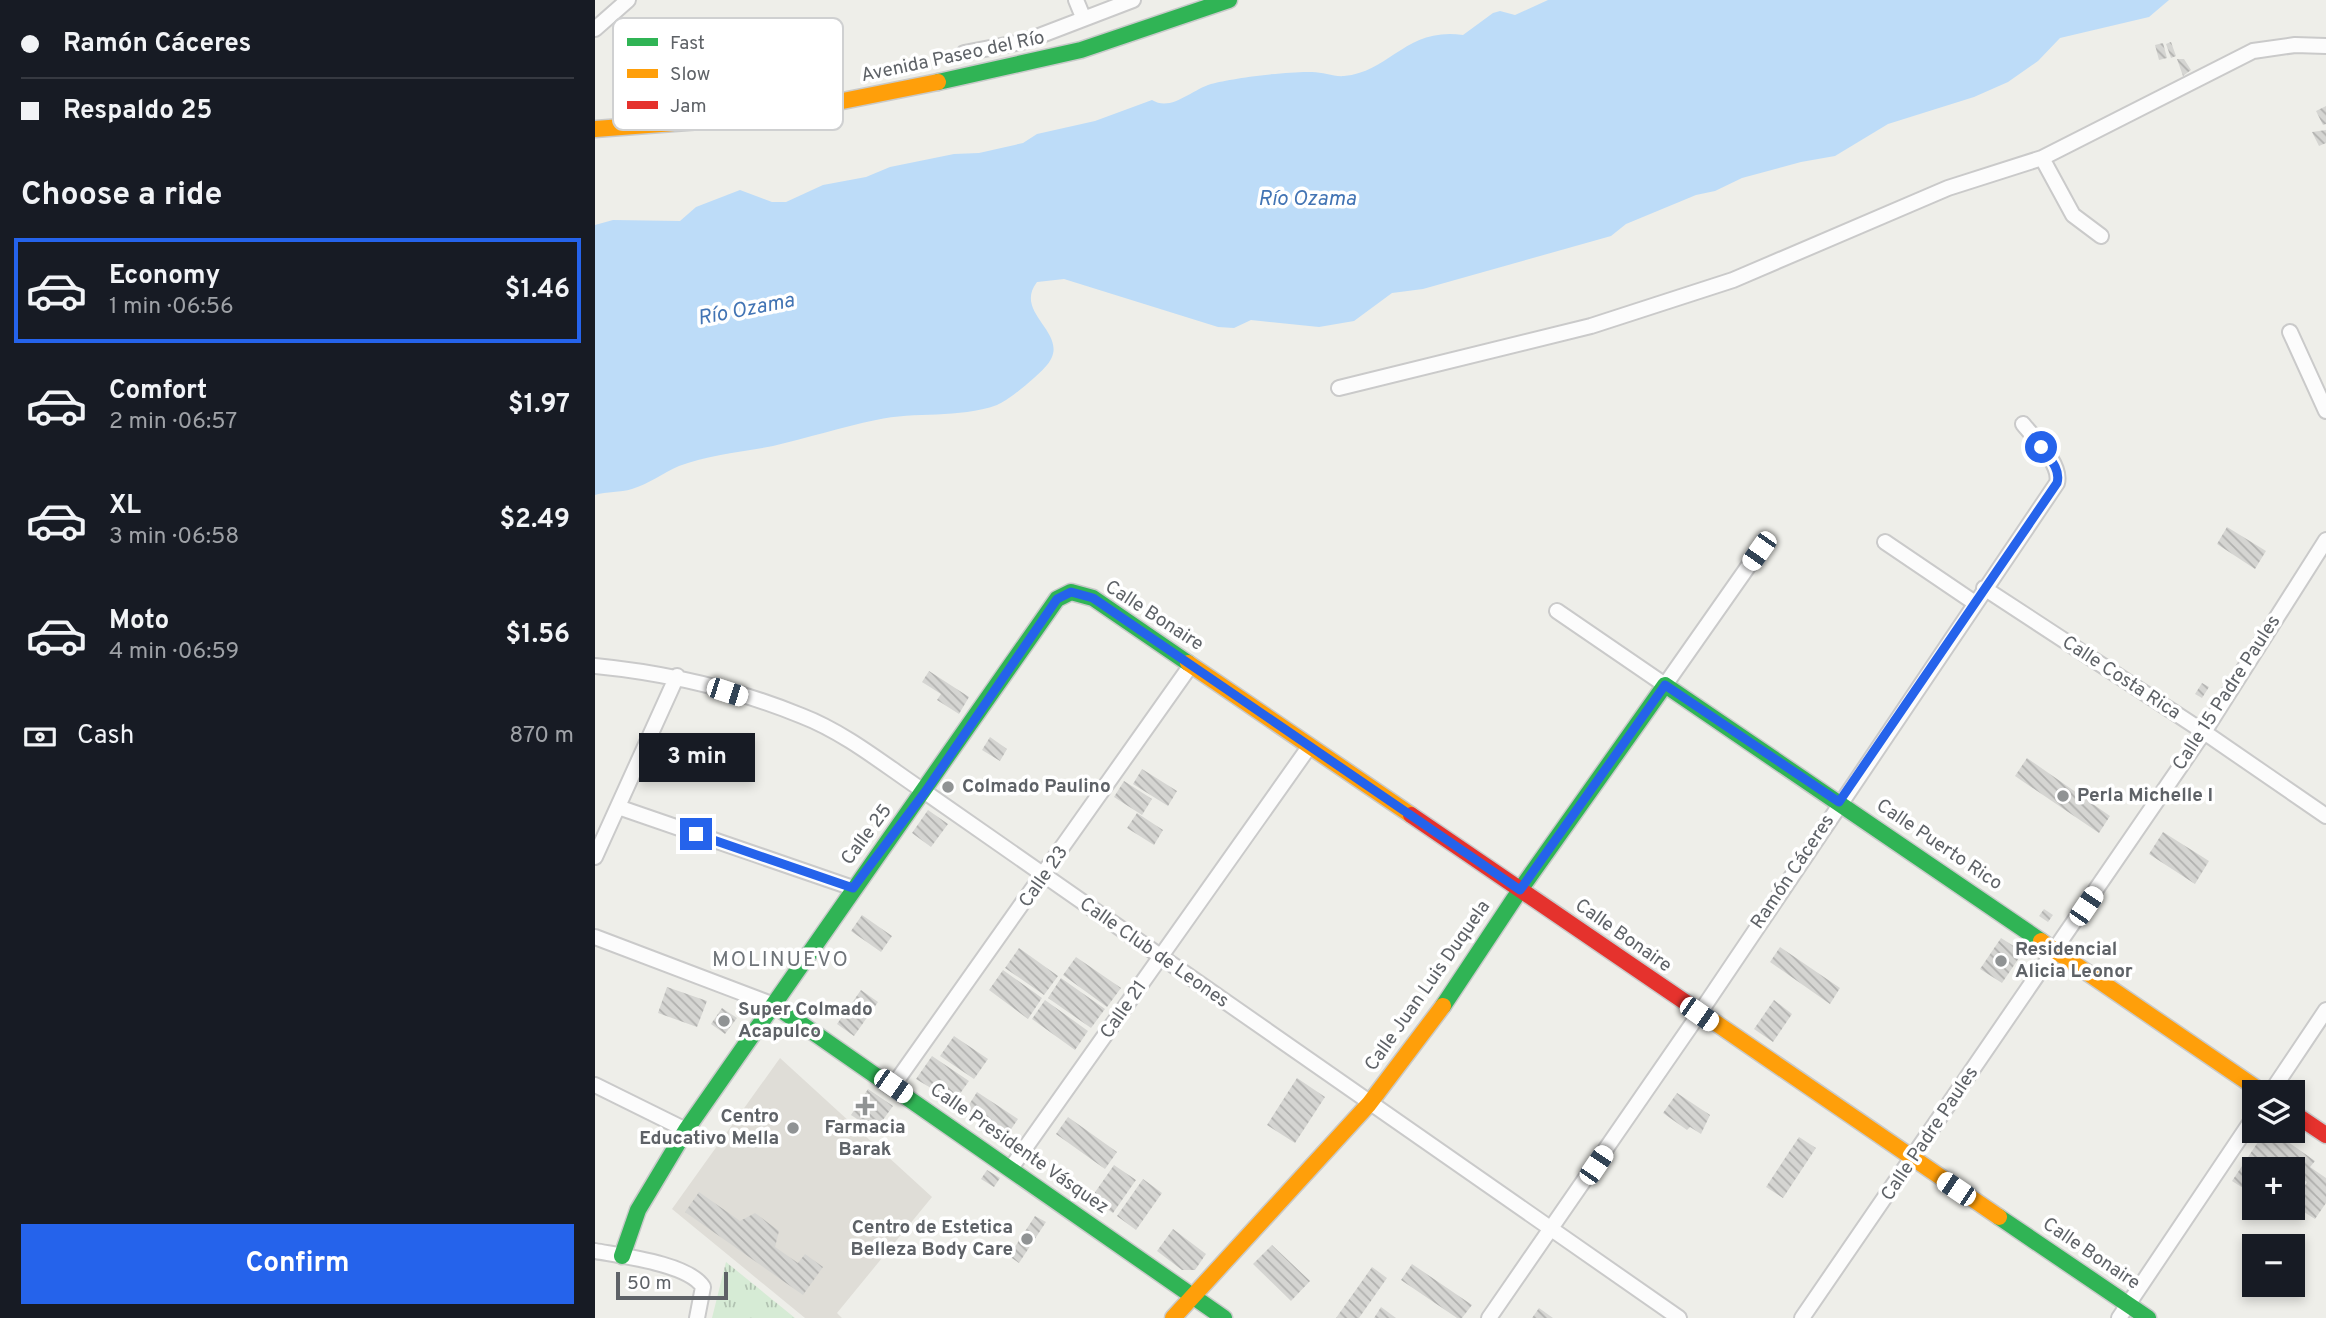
<!DOCTYPE html>
<meta charset="utf-8">
<style>
:root{--surface:#171b24;--page:#242831;--text:#f1f3f6;--muted:#9ea1a6;--line:#363941;--accent:#2563eb}
body{margin:0;font-family:Overpass,sans-serif;background:var(--page);color:var(--text);height:100vh;display:flex;flex-direction:column;font-size:26px;white-space:nowrap}
*{box-sizing:border-box;margin:0}
p{font-size:23px;color:var(--muted)}
.icon{flex:none;width:38px;height:38px;fill:none;stroke:currentColor;stroke-width:2;stroke-linecap:round;stroke-linejoin:round}
.map{position:relative;flex:1;overflow:hidden}
.side{display:flex;flex-direction:column;background:var(--surface);width:595px}
.side>*{flex:none}
.banner{display:grid;align-content:center;height:154px;padding:0 21px;background:var(--surface)}
.tools{position:absolute;left:1647px;top:1080px;display:grid;gap:14px}
.tools a{display:grid;place-items:center;width:63px;height:63px;border-radius:0px;background:var(--surface);box-shadow:0 4px 10px #0003;font-size:35px}
.scale{position:absolute;left:21px;bottom:18px;width:112px;box-sizing:border-box;padding-left:7px;border:4px solid #5e6267;border-top:0;font-size:19px;line-height:24px;white-space:nowrap;color:#5e6267;-webkit-text-stroke:5px #fff;paint-order:stroke}
.end{position:absolute;width:32px;height:32px;margin:-16px;border:9px solid #2563eb;background:#fff;box-shadow:0 0 0 4px #fff}
.from{border-radius:50%}
.bubble{position:absolute;height:49px;border-radius:0px;background:var(--surface);box-shadow:0 4px 10px #0003;font-size:23px;font-weight:700;line-height:49px;text-align:center}
.car{position:absolute;width:21px;height:42px;margin:-21px -10px;border-radius:9px;box-shadow:0 0 5px 2px #0007;background:linear-gradient(#fff 24%,#345 0 40%,#fff 0 76%,#345 0 86%,#fff 0)}
.banner b{display:flex;align-items:center;gap:24px;height:66px;font-size:26px}
.banner b+b{border-top:2px solid var(--line)}
.banner i{width:18px;height:18px;background:var(--text)}
ul{padding:0;list-style:none}
li{display:flex;align-items:center;gap:21px;height:105px;margin:0 14px 10px;padding:0 7px;border:4px solid transparent;border-radius:0px}
li div{flex:1}
li b{display:block;font-size:26px}
li em{font-style:normal;font-weight:700}
li.on{border-color:var(--accent)}
li>.icon{width:63px;height:63px;stroke-width:1.5}
h2{padding:0 21px;font-size:32px;line-height:84px}
.pay{display:flex;align-items:center;gap:18px;height:77px;padding:0 21px;font-size:26px}
.pay p{margin-inline-start:auto}
.button{display:flex;gap:14px;margin-top:auto;padding:14px 21px}
.button a{flex:1;height:80px;border-radius:0px;background:var(--accent);color:#fff;font-size:28px;font-weight:700;line-height:80px;text-align:center}
main{display:flex;flex:1;min-height:0}
.map>svg:first-child{display:block}
.education{fill:#dfddd7}
.park{fill:url(#park-tufts)}
.water{fill:#bddcf8}
.building{fill:url(#building-back-hatch)}
.lines{fill:none;stroke-linecap:round;stroke-linejoin:round}
.street-casing{stroke:#cacaca;stroke-width:18}
.fast-casing{stroke:#c9caca;stroke-width:19}
.slow-casing{stroke:#c9caca;stroke-width:19}
.jam-casing{stroke:#c9caca;stroke-width:19}
.street{stroke:#fcfcfc;stroke-width:14}
.fast{stroke:#30b455;stroke-width:16}
.slow{stroke:#ff9f0a;stroke-width:16}
.jam{stroke:#e5322d;stroke-width:16}
.route{stroke:#2563eb;stroke-width:9}
.poi-dot{fill:#909394;stroke:#fff;stroke-width:2.5}
.labels{text-anchor:middle;dominant-baseline:central;stroke-width:7;stroke-linejoin:round;paint-order:stroke}
.street-label{font-size:19px;fill:#5e6267;stroke:#fff}
.poi-label{font-size:19px;font-weight:bold;fill:#5e6267;stroke:#fff;text-anchor:start}
.water-label{font-size:21px;font-style:italic;fill:#4274b4;stroke:#fff}
.neighbourhood-label{font-size:21px;letter-spacing:2px;fill:#6f7479;stroke:#fff}
.key{fill:#fff;stroke:#cfd0d1;stroke-width:2}
.key-label{font-size:19px;fill:#5e6267}
</style>
<main>
<section class="side">
<div class="banner">
<b><i class="from"></i>Ramón Cáceres</b>
<b><i></i>Respaldo 25</b>
</div>
<h2>Choose a ride</h2>
<ul>
<li class="on"><svg class="icon" aria-label="car" viewBox="0 0 24 24"><path d="M5 17H2v-5l4-1 3-4h7l3 4 3 1v5h-3M9 17h6M6 11h13"/><circle cx="7" cy="17" r="2"/><circle cx="17" cy="17" r="2"/></svg><div><b>Economy</b><p>1 min · 06:56</p></div><em>$1.46</em></li>
<li><svg class="icon" aria-label="car" viewBox="0 0 24 24"><path d="M5 17H2v-5l4-1 3-4h7l3 4 3 1v5h-3M9 17h6M6 11h13"/><circle cx="7" cy="17" r="2"/><circle cx="17" cy="17" r="2"/></svg><div><b>Comfort</b><p>2 min · 06:57</p></div><em>$1.97</em></li>
<li><svg class="icon" aria-label="car" viewBox="0 0 24 24"><path d="M5 17H2v-5l4-1 3-4h7l3 4 3 1v5h-3M9 17h6M6 11h13"/><circle cx="7" cy="17" r="2"/><circle cx="17" cy="17" r="2"/></svg><div><b>XL</b><p>3 min · 06:58</p></div><em>$2.49</em></li>
<li><svg class="icon" aria-label="car" viewBox="0 0 24 24"><path d="M5 17H2v-5l4-1 3-4h7l3 4 3 1v5h-3M9 17h6M6 11h13"/><circle cx="7" cy="17" r="2"/><circle cx="17" cy="17" r="2"/></svg><div><b>Moto</b><p>4 min · 06:59</p></div><em>$1.56</em></li>
</ul>
<div class="pay"><svg class="icon" aria-label="cash" viewBox="0 0 24 24"><path d="M3 7h18v10H3z"/><circle cx="12" cy="12" r="2"/></svg>Cash<p>870 m</p></div>
<div class="button"><a>Confirm</a></div>
</section>
<div class="map">
<svg width="1731" height="1318" viewBox="0 0 1731 1318">
<defs>
<pattern id="park-tufts" width="24" height="20" patternUnits="userSpaceOnUse" patternTransform="scale(1.75)"><rect width="24" height="20" fill="#d6ebd5"/><path d="M3 7l-1-3M5 7V3M7 7l1-3M15 17l-1-3M17 17v-4M19 17l1-3" fill="none" stroke="#b1c2b1"/></pattern>
<pattern id="building-back-hatch" width="6" height="6" patternUnits="userSpaceOnUse" patternTransform="scale(1.75)"><rect width="6" height="6" fill="#d5d5d2"/><path d="M-1 5l2 2M0 0l6 6M5-1l2 2" fill="none" stroke="#b0b0ae"/></pattern>
</defs>
<rect width="100%" height="100%" fill="#eeeee9"/>
<path class="education" d="M185 1058 337 1197 242 1313 247 1318H210L77 1209Z"/>
<path class="park" d="M131 1262 200 1318H117Z"/>
<path class="water" d="M953 0H1574L1554 17 1465 38 1443 61 1413 82 1379 97 1293 124 1240 156 1206 162 1147 178 1120 191 1101 195 1031 224 1016 236 828 289 797 293 759 321 724 327 656 320 639 328 623 327 469 279 442 282C417 314 478 334 452 365 444 375 413 401 402 405 363 419 321 411 281 420 246 427 213 438 178 446 148 452 112 455 84 466 68 473 54 484 37 489 25 493 12 491 0 495V225L18 220 85 221 101 207 145 190 177 202H191L228 185 271 177 295 167 359 154 384 153 428 143 442 134 500 121 557 100C576 112 596 90 616 84 637 78 695 71 717 72 728 72 739 77 749 76 796 72 810 27 868 35L898 13 905 11 920 15Z"/>
<path class="building" d="M1576 42 1581 56 1576 58 1571 44Z
M1568 43 1572 58 1564 60 1560 45Z
M1582 59H1589L1596 70 1588 76Z
M1731 106V124L1728 125 1721 111Z
M1731 130V143L1724 146 1717 132Z
M1632 527 1671 551 1660 569 1622 544Z
M334 671 374 697 364 714 342 700 346 694 327 682Z
M1607 683 1614 687 1607 698 1600 694Z
M395 737 412 749 405 761 387 750Z
M1432 758 1515 816 1504 833 1420 776Z
M547 769 582 791 573 806 538 784Z
M529 781 557 799 547 815 519 797Z
M333 810 353 824 336 847 317 833Z
M542 813 568 830 559 845 532 828Z
M1568 832 1614 861 1600 884 1554 854Z
M1449 909 1458 915 1453 922 1444 916Z
M267 915 297 936 286 952 256 931Z
M1406 938 1428 952 1407 983 1385 969Z
M1185 947 1245 988 1235 1004 1175 962Z
M424 948 463 976 449 995 410 968Z
M481 957 526 988 512 1007 468 975Z
M408 970 447 998 433 1019 394 990Z
M466 978 510 1009 496 1028 453 998Z
M72 987 112 1001 102 1027 63 1013Z
M266 990 283 1002 259 1036 242 1024Z
M450 1000 493 1031 480 1050 437 1019Z
M1179 1000 1197 1014 1178 1042 1159 1029Z
M127 1008 142 1018 130 1034 116 1024Z
M359 1036 393 1059 379 1079 345 1056Z
M337 1056 374 1081 359 1102 321 1079Z
M702 1078 730 1097 700 1143 672 1125Z
M273 1089 298 1106 280 1131 256 1115Z
M382 1092 423 1119 410 1138 370 1111Z
M1082 1093 1115 1115 1106 1134 1095 1127 1092 1130 1068 1113Z
M473 1117 522 1152 510 1169 461 1134Z
M1671 1130H1676L1720 1161 1715 1167 1731 1178V1203L1720 1219 1698 1205 1712 1182 1698 1173V1169L1681 1162 1676 1169H1659V1195L1637 1181Z
M1204 1137 1221 1148 1188 1198 1171 1187Z
M519 1165 541 1180 518 1213 496 1198Z
M392 1170 405 1178 399 1187 386 1179Z
M548 1179 567 1193 541 1230 522 1216Z
M104 1192 145 1221 160 1213 184 1231 180 1247 203 1263 210 1254 228 1267 208 1295 90 1212Z
M440 1216 451 1222 424 1263 414 1256Z
M578 1229 611 1254 600 1270H587L562 1251Z
M677 1245 715 1281 696 1301 658 1264Z
M817 1264 877 1305 867 1318H862L806 1280Z
M777 1267 792 1278 764 1318H741Z
M786 1307 801 1318H779Z
M944 1308 958 1318H937Z"/>
<g class="lines">
<defs>
<path id="street" d="M481 0 488 17
M0 29 33 0
M369 53 431 41 538 0
M1447 158 1478 215 1506 236
M1695 332 1731 411
M744 388 996 326 1138 280 1353 188 1447 158 1658 51 1700 45 1731 46
M1290 542 1380 603
M1389 588 1609 732 1731 816
M962 611 1070 685 1164 551
M0 666C71 673 141 689 207 716 251 733 291 766 330 792L1084 1318
M23 807 258 888
M0 857 82 676
M0 937 179 1005
M0 1085 91 1130
M298 1086 596 665
M1676 1092 1731 1010
M416 1168 714 747
M0 1251C27 1256 94 1264 108 1287L102 1318
M894 1318 1104 1014 1462 483C1467 464 1439 438 1428 424
M1207 1318 1609 732 1731 540
M1524 1318 1659 1117"/>
<path id="fast" d="M343 82 486 50 634 0
M179 1005 629 1318
M848 1006 925 890 1070 685 1446 941
M1404 1217 1553 1318
M27 1256 43 1210 91 1130 462 599 476 592 498 598 593 663"/>
<path id="slow" d="M0 129 172 116 343 82
M593 663 816 815
M1446 941 1667 1092
M1115 1019 1404 1217
M578 1318 774 1104 848 1006"/>
<path id="jam" d="M816 815 1115 1019
M1698 1113 1731 1135"/>
</defs>
<use href="#street" class="street-casing"/>
<use href="#fast" class="fast-casing"/>
<use href="#slow" class="slow-casing"/>
<use href="#jam" class="jam-casing"/>
<use href="#street" class="street"/>
<use href="#fast" class="fast"/>
<use href="#slow" class="slow"/>
<use href="#jam" class="jam"/>
</g>
<g class="lines">
<path class="route" d="M101 834 258 888 330 792 462 599 476 592 498 598 925 890 1070 685 1244 802 1462 483C1466 469 1454 458 1446 447"/>
</g>
<g class="poi-dot">
<circle cx="353" cy="787" r="7"/>
<circle cx="1468" cy="796" r="7"/>
<circle cx="1406" cy="961" r="7"/>
<circle cx="129" cy="1021" r="7"/>
<path d="M266.5 1095.5h7v7h7v7h-7v7h-7v-7h-7v-7h7z"/>
<circle cx="198" cy="1128" r="7"/>
<circle cx="432" cy="1239" r="7"/>
</g>
<g class="labels">
<g class="street-label">
<text transform="translate(358 57) rotate(-12)">Avenida Paseo del Río</text>
<text transform="translate(559 616) rotate(33)">Calle Bonaire</text>
<text transform="translate(1526 678) rotate(33)">Calle Costa Rica</text>
<text transform="translate(1632 693) rotate(-57)">Calle 15 Padre Paules</text>
<text transform="translate(272 835) rotate(-53)">Calle 25</text>
<text transform="translate(1344 845) rotate(34)">Calle Puerto Rico</text>
<text transform="translate(1198 872) rotate(-56)">Ramón Cáceres</text>
<text transform="translate(449 877) rotate(-55)">Calle 23</text>
<text transform="translate(1028 936) rotate(35)">Calle Bonaire</text>
<text transform="translate(559 953) rotate(35)">Calle Club de Leones</text>
<text transform="translate(833 986) rotate(-55)">Calle Juan Luis Duquela</text>
<text transform="translate(529 1010) rotate(-55)">Calle 21</text>
<text transform="translate(1335 1134) rotate(-56)">Calle Padre Paules</text>
<text transform="translate(424 1149) rotate(35)">Calle Presidente Vásquez</text>
<text transform="translate(1496 1254) rotate(34)">Calle Bonaire</text>
</g>
<g class="poi-label">
<text x="367" y="787">Colmado Paulino</text>
<text x="1482" y="796">Perla Michelle I</text>
<text x="1420" y="950">Residencial<tspan x="1420" dy="22">Alicia Leonor</tspan></text>
<text x="143" y="1010">Super Colmado<tspan x="143" dy="22">Acapulco</tspan></text>
<text x="184" y="1117" text-anchor="end">Centro<tspan x="184" dy="22">Educativo Mella</tspan></text>
<text x="270" y="1128" text-anchor="middle">Farmacia<tspan x="270" dy="22">Barak</tspan></text>
<text x="418" y="1228" text-anchor="end">Centro de Estetica<tspan x="418" dy="22">Belleza Body Care</tspan></text>
</g>
<g class="water-label">
<text x="712" y="199">Río Ozama</text>
<text transform="translate(151 310) rotate(-11)">Río Ozama</text>
</g>
<g class="neighbourhood-label">
<text x="186" y="960">MOLINUEVO</text>
</g>
</g>
<rect x="18" y="18" width="230" height="112" rx="10" class="key"/>
<rect x="32" y="38" width="31" height="8" fill="#30b455"/>
<rect x="32" y="69" width="31" height="9" fill="#ff9f0a"/>
<rect x="32" y="101" width="31" height="8" fill="#e5322d"/>
<g class="key-label">
<text x="75" y="49">Fast</text>
<text x="75" y="80">Slow</text>
<text x="75" y="112">Jam</text>
</g>
</svg>
<div class="tools">
<a><svg class="icon" aria-label="layers" viewBox="0 0 24 24"><path d="M12 4l9 5-9 5-9-5zM3 14l9 5 9-5"/></svg></a>
<a>+</a>
<a>−</a>
</div>
<div class="scale">50 m</div>
<i class="end from" style="left:1446px;top:447px"></i>
<i class="end" style="left:101px;top:834px"></i>
<div class="bubble" style="left:44px;top:733px;width:116px">3 min</div>
<i class="car" style="left:1164px;top:551px;rotate:215deg"></i>
<i class="car" style="left:132px;top:692px;rotate:108deg"></i>
<i class="car" style="left:1491px;top:906px;rotate:34deg"></i>
<i class="car" style="left:1104px;top:1014px;rotate:125deg"></i>
<i class="car" style="left:298px;top:1086px;rotate:125deg"></i>
<i class="car" style="left:1001px;top:1165px;rotate:34deg"></i>
<i class="car" style="left:1361px;top:1189px;rotate:304deg"></i>
</div>
</main>
